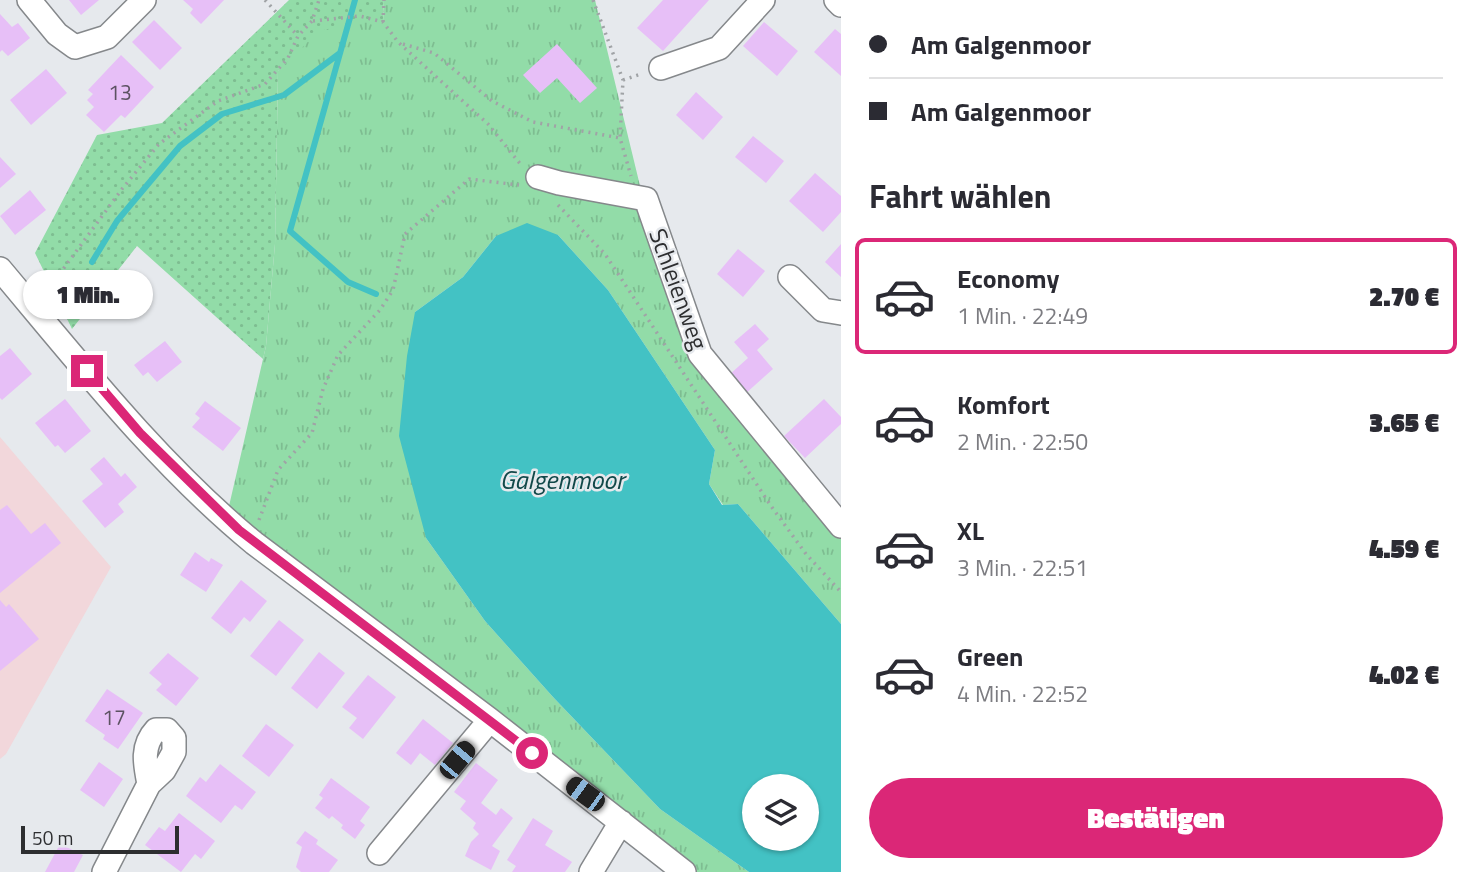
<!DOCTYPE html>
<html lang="de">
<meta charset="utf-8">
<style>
:root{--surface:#fff;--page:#f7f7f7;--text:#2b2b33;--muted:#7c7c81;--line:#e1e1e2;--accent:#db2777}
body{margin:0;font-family:"Titillium Web",sans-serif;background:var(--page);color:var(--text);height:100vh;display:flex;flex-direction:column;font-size:26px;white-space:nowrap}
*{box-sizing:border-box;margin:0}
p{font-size:23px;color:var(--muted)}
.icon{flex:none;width:38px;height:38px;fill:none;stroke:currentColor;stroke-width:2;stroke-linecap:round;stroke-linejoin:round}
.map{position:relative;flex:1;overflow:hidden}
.sheet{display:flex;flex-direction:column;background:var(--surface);width:630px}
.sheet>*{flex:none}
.banner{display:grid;align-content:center;height:154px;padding:0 28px;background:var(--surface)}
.fabs{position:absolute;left:742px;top:774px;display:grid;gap:14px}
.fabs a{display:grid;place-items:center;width:77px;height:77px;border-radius:50%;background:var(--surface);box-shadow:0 2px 5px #0004;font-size:35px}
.scale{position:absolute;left:21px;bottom:18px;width:158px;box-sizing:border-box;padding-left:7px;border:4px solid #2d2e30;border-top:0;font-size:19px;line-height:24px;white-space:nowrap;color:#2d2e30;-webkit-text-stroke:5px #e6e9ed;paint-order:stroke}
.end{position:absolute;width:32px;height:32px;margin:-16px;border:9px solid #db2777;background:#fff;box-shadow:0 0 0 4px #fff}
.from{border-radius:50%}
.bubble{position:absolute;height:49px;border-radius:24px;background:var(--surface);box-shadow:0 2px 5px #0004;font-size:23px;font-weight:800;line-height:49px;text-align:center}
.car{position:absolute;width:21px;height:42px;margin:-21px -10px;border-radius:9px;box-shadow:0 0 5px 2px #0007;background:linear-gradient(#222 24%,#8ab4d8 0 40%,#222 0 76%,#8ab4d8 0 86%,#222 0)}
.banner b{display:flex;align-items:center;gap:24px;height:66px;font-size:26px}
.banner b+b{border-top:2px solid var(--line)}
.banner i{width:18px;height:18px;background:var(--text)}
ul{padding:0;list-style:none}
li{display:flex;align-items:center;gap:21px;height:116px;margin:0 14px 10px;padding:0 14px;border:4px solid transparent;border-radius:10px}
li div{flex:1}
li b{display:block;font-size:26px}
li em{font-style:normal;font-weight:800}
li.on{border-color:var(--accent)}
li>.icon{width:63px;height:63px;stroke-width:1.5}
h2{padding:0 28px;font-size:32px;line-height:84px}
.cta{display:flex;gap:14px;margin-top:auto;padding:14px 28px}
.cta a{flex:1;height:80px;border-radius:42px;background:var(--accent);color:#fff;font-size:28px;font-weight:800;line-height:80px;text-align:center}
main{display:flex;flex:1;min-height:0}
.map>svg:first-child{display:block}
.education{fill:#f2d7db}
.grass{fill:url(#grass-dots)}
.park{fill:url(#park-tufts)}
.water{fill:#43c2c4;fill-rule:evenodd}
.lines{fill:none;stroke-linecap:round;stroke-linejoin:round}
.stream{stroke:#43c2c4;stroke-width:6}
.building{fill:#e7bff7}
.minor-casing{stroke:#85888b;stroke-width:26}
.path{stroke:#a0a3a6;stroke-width:3.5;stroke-dasharray:2 5;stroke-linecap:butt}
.minor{stroke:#fff;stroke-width:23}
.route{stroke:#db2777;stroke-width:9}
.labels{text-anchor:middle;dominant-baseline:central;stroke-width:5;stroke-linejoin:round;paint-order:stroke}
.number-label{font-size:21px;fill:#5c5262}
.street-label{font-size:24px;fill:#2d2e30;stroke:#e6e9ed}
.water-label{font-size:26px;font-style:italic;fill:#114849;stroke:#e6e9ed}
</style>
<main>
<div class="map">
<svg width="841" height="872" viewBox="0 0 841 872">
<defs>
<pattern id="grass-dots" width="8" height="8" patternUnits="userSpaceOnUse" patternTransform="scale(1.75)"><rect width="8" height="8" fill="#92dca8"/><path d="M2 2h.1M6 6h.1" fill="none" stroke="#7ebd91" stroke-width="1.8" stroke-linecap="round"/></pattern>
<pattern id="park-tufts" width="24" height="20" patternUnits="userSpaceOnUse" patternTransform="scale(1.75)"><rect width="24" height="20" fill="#92dca8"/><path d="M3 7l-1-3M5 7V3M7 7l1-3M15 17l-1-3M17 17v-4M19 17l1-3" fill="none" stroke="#7ebd91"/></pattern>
</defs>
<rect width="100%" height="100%" fill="#e6e9ed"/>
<path class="education" d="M0 437 111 567 6 754 0 759Z"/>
<path class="grass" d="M289 0H384L383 22 278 71 275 244 266 346 263 359 137 246 72 329 35 253 97 135 162 123Z"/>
<path class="park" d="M384 0H595L642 194 697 354 841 531V624L738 504 723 505 709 484 715 450 608 290 558 235 496 236 463 277 415 312 426 538 485 621 553 697 660 809 749 872H695L244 525 229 506 266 346 275 244 278 71 319 31 368 20 383 22Z"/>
<path class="water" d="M527 223 558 235 608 290 715 450 709 484 722 505 738 504 841 624V872H749L660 809 553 697 485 621 426 538 399 436 407 356 415 312 463 277 496 236ZM754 786H807V838H754Z"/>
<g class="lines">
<path class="stream" d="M355 0 290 231 348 282 376 294
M92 262 117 221 180 146 222 114 284 95 340 53"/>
</g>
<path class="building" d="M69 0H99L81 15Z
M183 0H224L201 24 190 13 193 9Z
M663 0H709L663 51 637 28Z
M0 14 12 27 18 23 30 38 8 56 2 50 0 52Z
M154 20 182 48 160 70 132 42Z
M764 22 798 51 777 76 743 46Z
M835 29 841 34V76L814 52Z
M557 44 597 88 580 103 557 78 540 93 523 75Z
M121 55 154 87 125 118 121 115 104 132 86 115 94 107 87 100 93 94 88 90Z
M46 69 67 93 31 125 10 100Z
M696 92 723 117 703 140 676 115Z
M753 136 784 161 766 183 735 157Z
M0 157 16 174 0 188Z
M815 173 841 196V212L823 232 789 201Z
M30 190 46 210 15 235 0 216Z
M841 244V277L825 262Z
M738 249 765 271 743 297 717 274Z
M755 324 769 339 757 350 773 369 745 394 729 375 748 358 734 342Z
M165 341 182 362 157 382 148 372 143 376 134 365Z
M10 348 32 374 2 400 0 398V356Z
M65 399 91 431 65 453 58 445 55 447 35 423Z
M824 399 841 417V424L805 458 784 436Z
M205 401 241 428 223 451 192 427 200 418 195 414Z
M104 457 121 477 125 473 137 487 118 504 124 512 105 528 82 501 103 484 90 469Z
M7 505 31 534 45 523 61 543 0 593V510Z
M195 552 209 562 211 558 223 565 206 592 180 575Z
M241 580 267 601 250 622 244 617 231 634 211 618Z
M0 600 6 607 9 604 39 639 0 671Z
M279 620 304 640 276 676 250 656Z
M319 652 345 673 317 709 291 688Z
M168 653 199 678 176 706 156 690 162 684 149 673Z
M368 675 396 697 363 739 349 728 357 718 342 707Z
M107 689 143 713 118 749 103 739 105 735 85 721Z
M423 719 453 743 435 765 420 753 411 765 396 753Z
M266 724 294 745 269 777 242 756Z
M99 762 123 779 104 807 80 790Z
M476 763 498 780 481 803 496 815 501 808 513 818 492 846 500 851 491 870 465 856 471 842 479 834 473 828 476 823 460 809 466 801 454 792Z
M220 764 256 792 242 810 235 805 221 823 186 796 200 777 206 782Z
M331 778 370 807 360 821 365 825 355 839 341 828 343 825 332 816 329 819 315 808 323 798 319 795Z
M179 813 215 841 201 859 195 854 181 872 145 845 159 827 165 831Z
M533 818 553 831 545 845 572 862 565 872H512L516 866 507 860Z
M305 831 318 840 316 844 338 860 329 872H301L296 867 302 847 296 843Z
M60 844 83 855 74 872H45Z"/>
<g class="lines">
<defs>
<path id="minor" d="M29 0 57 34 75 47 107 37 144 0
M836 0 841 5
M661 68 719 48 763 0
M538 177 559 183 646 199 700 354 841 526
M0 269C79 363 159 465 254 543L490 720 684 872
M790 277 823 310 841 313
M379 853 490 720
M104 872 149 784 164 770 174 752V738L167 730H156C141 746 145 764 149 784
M591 872 621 822"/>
</defs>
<use href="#minor" class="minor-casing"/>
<path class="path" d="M265 0 298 36
M593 0 623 80 620 138 631 176
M313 21 360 16 383 22 398 42 488 124 522 166
M383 22 384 0
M403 44 434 53 492 101 533 122 620 138
M623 80 641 74
M558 205 605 254 771 506 806 554 841 592
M47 291 122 189 159 144 218 101 265 84 288 58 298 36 312 21 319 0
M259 520 278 470 312 433 323 389 338 355 380 310 393 290 405 234 469 179 519 185"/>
<use href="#minor" class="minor"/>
</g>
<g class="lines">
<path class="route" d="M87 371 140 433 239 530 532 753"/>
</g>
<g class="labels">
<g class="number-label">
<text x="120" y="92">13</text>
<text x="114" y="717">17</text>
</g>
<g class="street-label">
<text transform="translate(679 289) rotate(70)">Schleienweg</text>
</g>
<g class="water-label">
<text x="562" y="479">Galgenmoor</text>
</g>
</g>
</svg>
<div class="fabs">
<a><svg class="icon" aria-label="layers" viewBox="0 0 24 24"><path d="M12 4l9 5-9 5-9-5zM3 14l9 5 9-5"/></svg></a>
</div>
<div class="scale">50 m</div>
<i class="end from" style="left:532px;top:753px"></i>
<i class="end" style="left:87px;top:371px"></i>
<div class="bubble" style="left:23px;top:270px;width:130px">1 Min.</div>
<i class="car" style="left:457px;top:760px;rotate:40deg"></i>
<i class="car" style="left:585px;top:794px;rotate:306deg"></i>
</div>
<section class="sheet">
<div class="banner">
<b><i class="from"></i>Am Galgenmoor</b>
<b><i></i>Am Galgenmoor</b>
</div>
<h2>Fahrt wählen</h2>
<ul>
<li class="on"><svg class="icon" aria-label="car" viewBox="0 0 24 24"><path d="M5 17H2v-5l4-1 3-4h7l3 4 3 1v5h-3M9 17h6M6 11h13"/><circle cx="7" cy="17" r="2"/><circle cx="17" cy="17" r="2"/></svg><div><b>Economy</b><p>1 Min. · 22:49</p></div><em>2.70 €</em></li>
<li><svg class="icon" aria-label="car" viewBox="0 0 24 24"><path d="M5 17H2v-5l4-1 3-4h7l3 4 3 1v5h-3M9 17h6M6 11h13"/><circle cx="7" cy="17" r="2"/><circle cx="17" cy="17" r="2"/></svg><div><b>Komfort</b><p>2 Min. · 22:50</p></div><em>3.65 €</em></li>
<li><svg class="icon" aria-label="car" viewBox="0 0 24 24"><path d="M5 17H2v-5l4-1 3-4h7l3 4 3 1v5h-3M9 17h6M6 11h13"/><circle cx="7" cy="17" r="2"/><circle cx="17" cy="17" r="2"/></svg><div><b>XL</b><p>3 Min. · 22:51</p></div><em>4.59 €</em></li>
<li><svg class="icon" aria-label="car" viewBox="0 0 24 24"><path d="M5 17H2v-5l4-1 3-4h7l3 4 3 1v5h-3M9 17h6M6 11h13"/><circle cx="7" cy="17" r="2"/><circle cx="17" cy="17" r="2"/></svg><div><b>Green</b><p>4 Min. · 22:52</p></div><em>4.02 €</em></li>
</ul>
<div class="cta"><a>Bestätigen</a></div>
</section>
</main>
